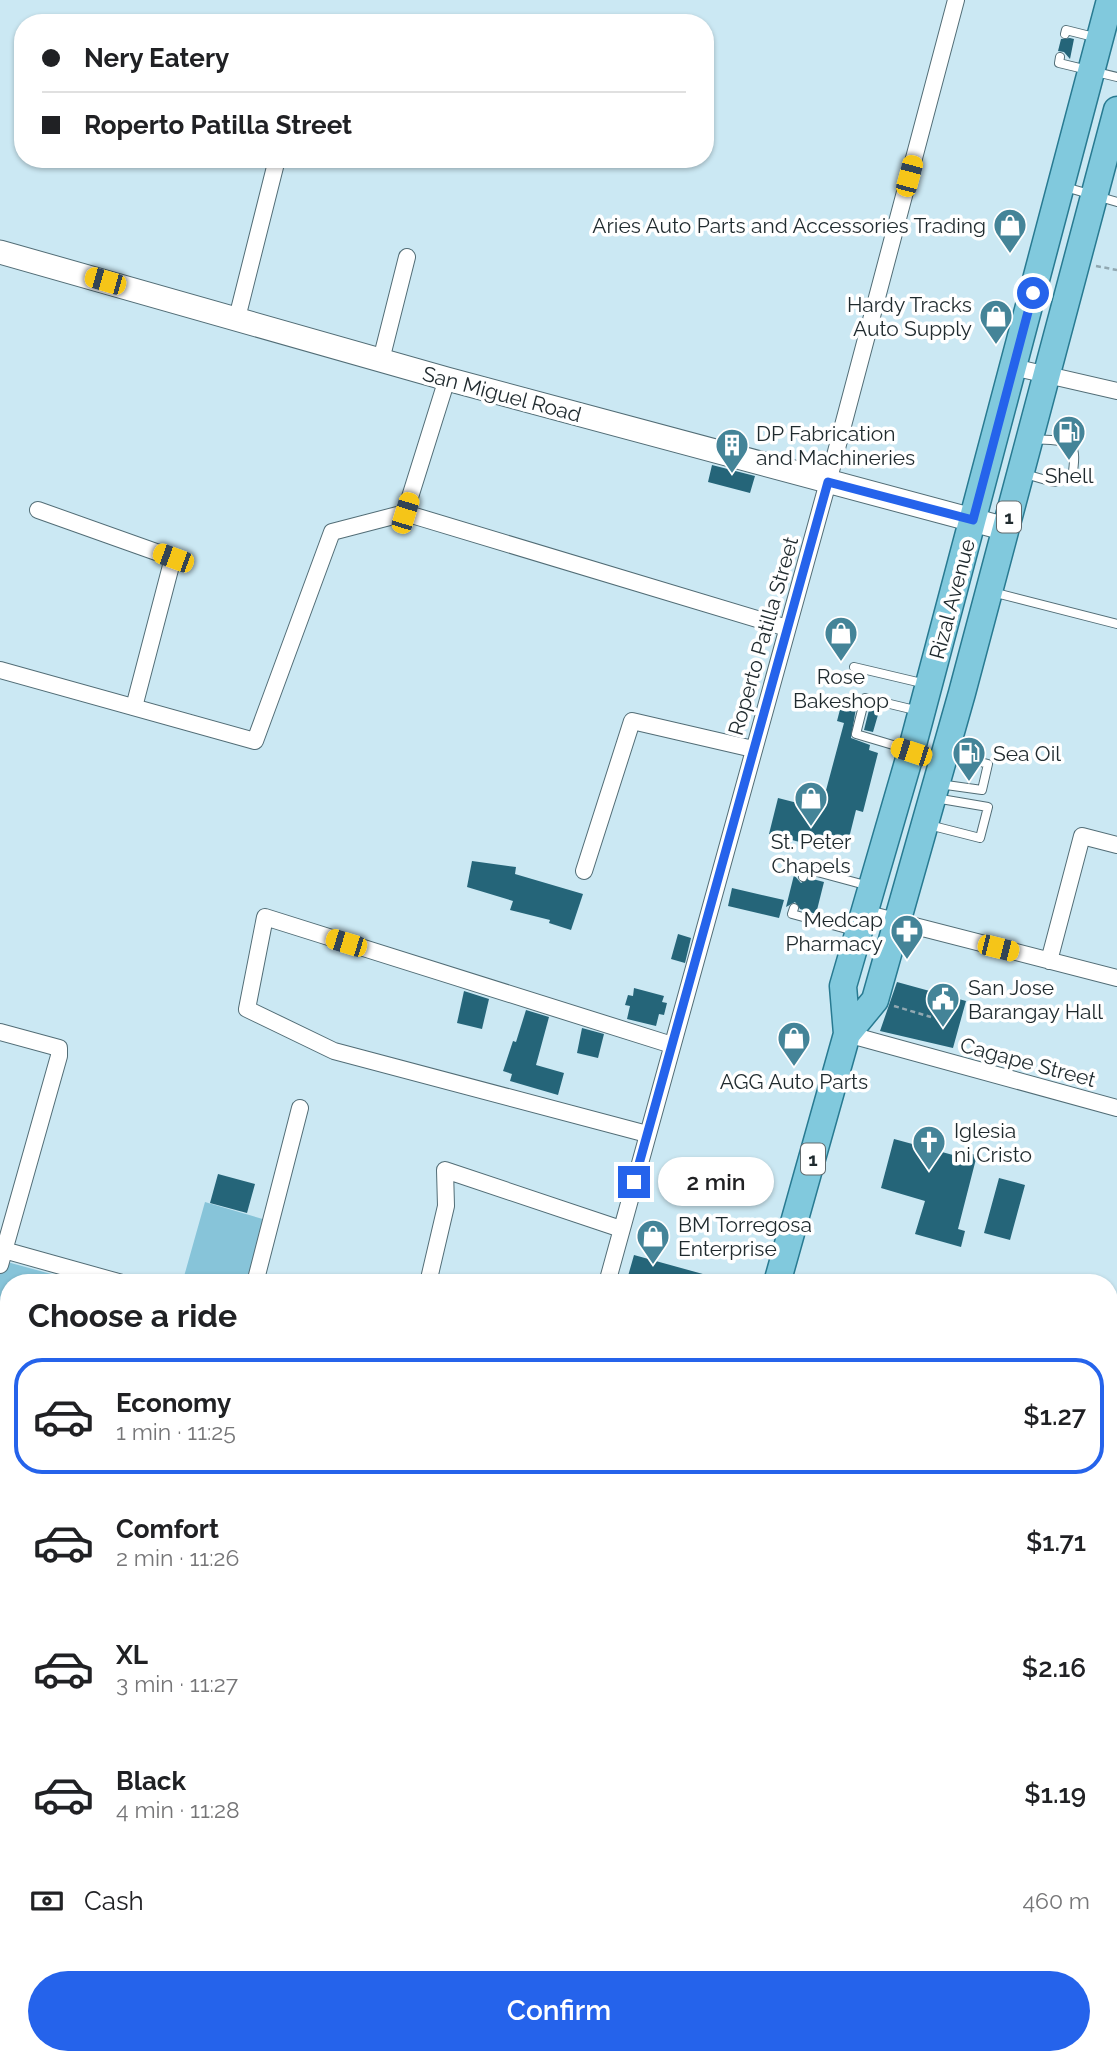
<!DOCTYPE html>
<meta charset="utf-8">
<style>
:root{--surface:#fff;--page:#f2f2f2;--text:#202124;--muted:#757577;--line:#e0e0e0;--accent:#2563eb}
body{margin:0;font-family:Raleway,sans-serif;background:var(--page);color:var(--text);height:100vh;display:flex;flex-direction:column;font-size:26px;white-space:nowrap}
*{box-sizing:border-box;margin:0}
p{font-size:23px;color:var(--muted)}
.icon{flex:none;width:38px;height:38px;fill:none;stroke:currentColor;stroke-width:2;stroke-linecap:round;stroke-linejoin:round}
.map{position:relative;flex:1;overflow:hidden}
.drawer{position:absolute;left:0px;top:1274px;width:1118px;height:791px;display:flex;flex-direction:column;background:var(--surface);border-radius:28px 28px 0 0;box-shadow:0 2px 5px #0004}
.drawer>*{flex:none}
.guide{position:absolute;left:14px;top:14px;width:700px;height:154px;border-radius:28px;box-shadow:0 2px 5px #0004;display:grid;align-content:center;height:154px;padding:0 28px;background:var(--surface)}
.end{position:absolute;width:32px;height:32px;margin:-16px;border:9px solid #2563eb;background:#fff;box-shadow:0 0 0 4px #fff}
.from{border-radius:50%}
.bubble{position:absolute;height:49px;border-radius:24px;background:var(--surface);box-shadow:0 2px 5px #0004;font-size:23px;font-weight:600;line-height:49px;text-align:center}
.car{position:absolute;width:21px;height:42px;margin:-21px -10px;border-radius:9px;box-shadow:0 0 5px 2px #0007;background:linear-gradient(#f5c518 24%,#345 0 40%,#f5c518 0 76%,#345 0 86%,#f5c518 0)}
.guide b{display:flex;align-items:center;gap:24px;height:66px;font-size:26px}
.guide b+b{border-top:2px solid var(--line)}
.guide i{width:18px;height:18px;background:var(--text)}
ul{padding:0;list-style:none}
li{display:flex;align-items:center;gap:21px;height:116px;margin:0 14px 10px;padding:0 14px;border:4px solid transparent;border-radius:28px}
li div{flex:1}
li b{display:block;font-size:26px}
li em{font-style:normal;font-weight:600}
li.selected{border-color:var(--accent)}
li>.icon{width:63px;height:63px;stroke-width:1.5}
h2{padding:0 28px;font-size:32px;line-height:84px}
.pay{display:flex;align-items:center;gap:18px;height:77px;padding:0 28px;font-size:26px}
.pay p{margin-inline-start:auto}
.primary-button{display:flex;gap:14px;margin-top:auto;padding:14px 28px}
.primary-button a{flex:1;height:80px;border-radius:42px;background:var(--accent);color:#fff;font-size:28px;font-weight:600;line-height:80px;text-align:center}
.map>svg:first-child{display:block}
.built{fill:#b8ddea}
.green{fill:#87c4d9}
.building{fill:#256579}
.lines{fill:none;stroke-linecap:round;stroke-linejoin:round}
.lane-casing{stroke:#526d76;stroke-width:10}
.street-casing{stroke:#526d76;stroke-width:18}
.secondary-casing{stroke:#526d76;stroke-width:25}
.primary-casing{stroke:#287a91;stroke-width:29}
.path{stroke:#91a8b1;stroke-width:2.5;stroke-dasharray:5 3.5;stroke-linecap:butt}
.lane{stroke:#fff;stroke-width:8}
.street{stroke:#fff;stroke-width:16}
.secondary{stroke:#fff;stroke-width:23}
.primary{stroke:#81c9dd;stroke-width:26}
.route{stroke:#2563eb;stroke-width:9}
.labels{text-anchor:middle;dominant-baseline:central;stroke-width:7;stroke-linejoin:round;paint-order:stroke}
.shield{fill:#fff;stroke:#626a6d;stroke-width:2}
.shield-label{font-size:19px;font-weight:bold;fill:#1f2a2e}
.poi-label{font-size:21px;fill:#1f2a2e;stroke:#fff;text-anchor:start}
.street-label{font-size:21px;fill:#1f2a2e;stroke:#fff}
</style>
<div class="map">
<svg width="1117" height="2065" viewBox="0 0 1117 2065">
<rect width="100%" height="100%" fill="#cbe8f3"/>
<path class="built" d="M1110 1421 1117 1423V1535L1110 1533Z
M1110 2047 1117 2049V2065H579L581 2056H1110Z"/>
<path class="green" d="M205 1202 266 1220 248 1283H194L183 1280Z
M0 1260 84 1283H9V1739L0 1736Z"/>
<path class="building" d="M1070 38 1074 39 1070 59 1064 52 1058 51 1061 39Z
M712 465 755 476 750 493 708 482Z
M843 698 857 702 851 738 870 745 869 750 878 753 863 812 856 810 848 842 837 839 834 851 769 834 778 798 821 809 844 723 837 721Z
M870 706 880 708 873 732 864 730Z
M472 861 516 867 515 874 583 894 571 930 549 923 550 920 510 910 513 901 467 887Z
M794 875 801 883 809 878 824 882 816 914 800 909 795 902 786 907Z
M732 888 784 900 779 918 728 906Z
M678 934 691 938 685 963 671 959Z
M897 982 966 1001 953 1048 880 1031Z
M634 988 664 996 662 1002 667 1003 664 1015 659 1014 656 1026 627 1019 630 1006 625 1005 628 995 633 996Z
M464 991 489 999 482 1029 457 1023Z
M526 1010 549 1017 536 1065 564 1073 558 1095 510 1081 512 1074 503 1071 513 1041 516 1042Z
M582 1028 604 1034 598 1058 577 1053Z
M894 1139 953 1155 955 1150 977 1155 958 1229 965 1231 961 1247 915 1234 925 1201 881 1188Z
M218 1174 255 1184 247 1213 210 1203Z
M999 1178 1025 1185 1010 1240 984 1233Z
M634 1255 721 1279 720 1283H626Z"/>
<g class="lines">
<defs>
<path id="lane" d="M1065 34 1066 30 1098 38
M1060 57 1059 63 1117 77
M1065 187 1117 202
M1025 474 1053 482 1072 478C1079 436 1070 442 1032 439
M992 592 1117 624
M854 667 926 684
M919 711 865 698 856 734 940 759
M939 784 982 790 988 764 951 754
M929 825 980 838 988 807 935 798
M803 877 806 869 869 886
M794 908 792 914 854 931
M1110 1458 1117 1461
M1110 1858 1117 1859
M1065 2056 1095 2065
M633 2065 635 2056
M859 2065 861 2056
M1001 2065 1004 2056"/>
<path id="street" d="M237 318 277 159
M381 360 407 257
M1013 367 1117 391
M447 379 405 513 787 628
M38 510 173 558 134 707
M0 670 255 741 332 532 405 513
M584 871 632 721 753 749
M864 913 1117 978
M1049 961 1082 836 1117 845
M0 1032 59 1048V1056L0 1265
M847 1034 1117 1108
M647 1134 334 1051 247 1009 265 917 672 1045
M0 1249 122 1283
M255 1283 300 1108
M428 1283 446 1206 445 1170 621 1229
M607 1283 828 482 956 0
M1110 1587 1117 1589
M0 1606 9 1608
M1110 1680 1117 1682
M1110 1773 1117 1775
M1110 2030 1117 2032
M250 2056 284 2065
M233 2065 235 2056
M397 2065 399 2056"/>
<path id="secondary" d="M0 252 447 379 1006 529"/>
<path id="primary" d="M847 1034 875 1000 962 693 1117 110
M777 1283 847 1034 843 986 911 752 1110 0
M558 2065 561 2056"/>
</defs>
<use href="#lane" class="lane-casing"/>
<use href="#street" class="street-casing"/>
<use href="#secondary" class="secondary-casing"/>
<use href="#primary" class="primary-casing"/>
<path class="path" d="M1096 266 1117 270
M894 1006 931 1017
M0 1315 9 1317
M0 1346 9 1349
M0 1381 9 1384
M0 1417 9 1419
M0 1449 9 1452
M0 1500 9 1503
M0 1695 9 1663
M0 1730 9 1732
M56 2065 59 2056"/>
<use href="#lane" class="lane"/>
<use href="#street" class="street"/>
<use href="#secondary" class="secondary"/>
<use href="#primary" class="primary"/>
</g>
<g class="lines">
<path class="route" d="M634 1182 828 482 973 520 1033 293"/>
</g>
<defs>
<symbol id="shop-pin" viewBox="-11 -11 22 30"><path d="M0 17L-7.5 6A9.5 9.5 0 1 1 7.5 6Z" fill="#448498" stroke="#fff"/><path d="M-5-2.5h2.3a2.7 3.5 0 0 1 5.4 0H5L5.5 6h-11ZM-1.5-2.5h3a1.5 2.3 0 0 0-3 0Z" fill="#fff"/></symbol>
<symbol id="fuel-pin" viewBox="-11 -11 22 30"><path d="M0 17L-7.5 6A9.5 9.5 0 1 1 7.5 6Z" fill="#448498" stroke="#fff"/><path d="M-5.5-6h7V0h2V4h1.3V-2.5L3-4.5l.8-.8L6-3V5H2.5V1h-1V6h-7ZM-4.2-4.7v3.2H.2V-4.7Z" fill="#fff"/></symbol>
<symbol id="building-pin" viewBox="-11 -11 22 30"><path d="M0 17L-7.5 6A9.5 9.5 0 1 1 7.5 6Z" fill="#448498" stroke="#fff"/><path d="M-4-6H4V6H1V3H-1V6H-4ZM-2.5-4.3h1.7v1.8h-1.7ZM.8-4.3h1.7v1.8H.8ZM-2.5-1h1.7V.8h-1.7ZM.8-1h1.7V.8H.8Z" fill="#fff"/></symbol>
<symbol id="pharmacy-pin" viewBox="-11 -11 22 30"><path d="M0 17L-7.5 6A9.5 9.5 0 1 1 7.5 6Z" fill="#448498" stroke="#fff"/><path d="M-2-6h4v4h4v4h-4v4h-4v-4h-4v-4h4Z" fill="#fff"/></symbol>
<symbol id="civic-pin" viewBox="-11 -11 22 30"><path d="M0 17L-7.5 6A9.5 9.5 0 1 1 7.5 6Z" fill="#448498" stroke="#fff"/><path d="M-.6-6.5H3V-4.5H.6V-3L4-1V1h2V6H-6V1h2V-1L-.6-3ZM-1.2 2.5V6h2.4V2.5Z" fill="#fff"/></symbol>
<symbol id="church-pin" viewBox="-11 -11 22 30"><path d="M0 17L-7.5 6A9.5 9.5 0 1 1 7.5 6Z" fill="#448498" stroke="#fff"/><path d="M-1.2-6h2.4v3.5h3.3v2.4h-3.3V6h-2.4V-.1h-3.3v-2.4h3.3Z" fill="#fff"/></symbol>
</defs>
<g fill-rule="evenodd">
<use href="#shop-pin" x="991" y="206" width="38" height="52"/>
<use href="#shop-pin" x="977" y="297" width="38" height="52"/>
<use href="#fuel-pin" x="1050" y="413" width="38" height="52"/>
<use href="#building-pin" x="713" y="426" width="38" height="52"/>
<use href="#shop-pin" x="822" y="614" width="38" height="52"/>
<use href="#fuel-pin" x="950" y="734" width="38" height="52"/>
<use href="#shop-pin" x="792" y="779" width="38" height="52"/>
<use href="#pharmacy-pin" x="888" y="912" width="38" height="52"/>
<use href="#civic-pin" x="924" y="980" width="38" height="52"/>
<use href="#shop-pin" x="775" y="1019" width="38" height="52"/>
<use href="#church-pin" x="910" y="1123" width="38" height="52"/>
<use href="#shop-pin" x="634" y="1217" width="38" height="52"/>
</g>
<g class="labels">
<g class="shield">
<rect x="997" y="501.5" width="24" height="31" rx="5"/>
<rect x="801" y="1143.5" width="24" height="31" rx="5"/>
</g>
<g class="shield-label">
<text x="1009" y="517">1</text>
<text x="813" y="1159">1</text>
</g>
<g class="poi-label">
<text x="986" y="225" text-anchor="end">Aries Auto Parts and Accessories Trading</text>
<text x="972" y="304" text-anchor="end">Hardy Tracks<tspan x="972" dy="24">Auto Supply</tspan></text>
<text x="756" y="433">DP Fabrication<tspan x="756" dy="24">and Machineries</tspan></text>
<text x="1069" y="475" text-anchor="middle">Shell</text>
<text x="841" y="676" text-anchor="middle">Rose<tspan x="841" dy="24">Bakeshop</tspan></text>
<text x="993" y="753">Sea Oil</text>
<text x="811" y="841" text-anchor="middle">St. Peter<tspan x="811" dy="24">Chapels</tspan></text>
<text x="883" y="919" text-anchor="end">Medcap<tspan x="883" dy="24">Pharmacy</tspan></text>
<text x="968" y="987">San Jose<tspan x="968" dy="24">Barangay Hall</tspan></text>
<text x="794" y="1081" text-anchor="middle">AGG Auto Parts</text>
<text x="954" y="1130">Iglesia<tspan x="954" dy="24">ni Cristo</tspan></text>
<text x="678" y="1224">BM Torregosa<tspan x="678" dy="24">Enterprise</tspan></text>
</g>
<g class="street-label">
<text transform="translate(502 394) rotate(15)">San Miguel Road</text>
<text transform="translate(952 599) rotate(-75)">Rizal Avenue</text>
<text transform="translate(763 636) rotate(-74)">Roperto Patilla Street</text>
<text transform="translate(1028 1062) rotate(15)">Cagape Street</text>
</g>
</g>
</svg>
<i class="end from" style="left:1033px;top:293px"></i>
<i class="end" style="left:634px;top:1182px"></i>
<div class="bubble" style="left:658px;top:1157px;width:116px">2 min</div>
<i class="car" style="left:909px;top:176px;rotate:15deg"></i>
<i class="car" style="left:105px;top:281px;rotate:286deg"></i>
<i class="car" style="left:405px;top:513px;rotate:17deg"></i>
<i class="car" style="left:173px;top:558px;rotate:290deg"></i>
<i class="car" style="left:911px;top:752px;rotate:288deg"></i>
<i class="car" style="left:346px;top:943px;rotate:287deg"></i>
<i class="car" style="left:998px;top:948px;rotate:104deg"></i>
<div class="guide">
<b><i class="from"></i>Nery Eatery</b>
<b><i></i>Roperto Patilla Street</b>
</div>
<section class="drawer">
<h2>Choose a ride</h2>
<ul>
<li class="selected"><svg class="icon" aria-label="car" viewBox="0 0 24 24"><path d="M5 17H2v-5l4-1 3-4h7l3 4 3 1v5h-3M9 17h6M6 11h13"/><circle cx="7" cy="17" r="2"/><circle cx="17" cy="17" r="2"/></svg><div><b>Economy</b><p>1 min · 11:25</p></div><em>$1.27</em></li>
<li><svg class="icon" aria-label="car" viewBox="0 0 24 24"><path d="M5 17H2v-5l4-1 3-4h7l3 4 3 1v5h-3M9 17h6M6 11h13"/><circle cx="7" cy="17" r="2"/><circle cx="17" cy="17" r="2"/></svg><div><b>Comfort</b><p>2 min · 11:26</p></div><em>$1.71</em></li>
<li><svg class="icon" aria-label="car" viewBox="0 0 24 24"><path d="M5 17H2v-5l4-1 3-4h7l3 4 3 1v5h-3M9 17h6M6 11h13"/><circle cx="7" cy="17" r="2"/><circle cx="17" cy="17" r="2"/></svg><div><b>XL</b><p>3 min · 11:27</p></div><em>$2.16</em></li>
<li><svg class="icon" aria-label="car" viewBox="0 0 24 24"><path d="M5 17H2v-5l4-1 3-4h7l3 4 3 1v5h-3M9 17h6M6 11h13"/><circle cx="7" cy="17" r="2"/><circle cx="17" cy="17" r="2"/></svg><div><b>Black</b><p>4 min · 11:28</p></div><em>$1.19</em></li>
</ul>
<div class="pay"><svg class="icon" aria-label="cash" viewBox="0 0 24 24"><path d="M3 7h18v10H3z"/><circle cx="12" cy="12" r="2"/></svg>Cash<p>460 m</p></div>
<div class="primary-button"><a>Confirm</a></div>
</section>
</div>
